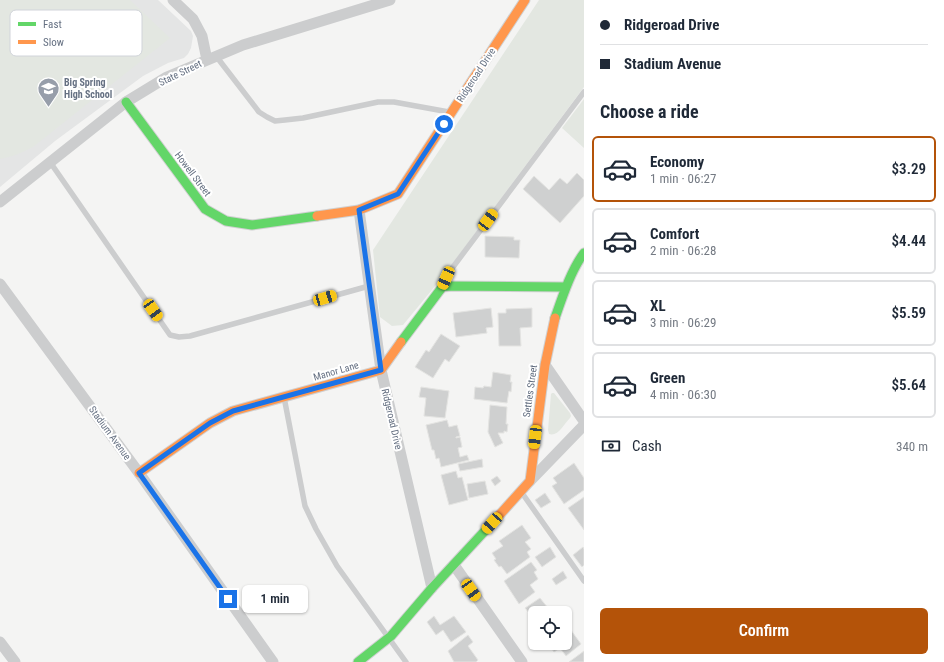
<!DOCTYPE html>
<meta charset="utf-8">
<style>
:root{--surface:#fff;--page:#f6f6f7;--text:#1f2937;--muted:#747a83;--line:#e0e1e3;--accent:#b45309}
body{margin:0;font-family:"Roboto Condensed",sans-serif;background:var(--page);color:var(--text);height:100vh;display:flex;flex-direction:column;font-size:15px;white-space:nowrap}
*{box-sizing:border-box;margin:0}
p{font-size:13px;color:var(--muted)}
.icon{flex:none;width:22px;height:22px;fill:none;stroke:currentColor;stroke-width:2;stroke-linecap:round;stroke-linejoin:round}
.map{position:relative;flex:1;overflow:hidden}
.details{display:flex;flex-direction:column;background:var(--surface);width:360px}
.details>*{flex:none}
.guide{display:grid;align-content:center;height:88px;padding:0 16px;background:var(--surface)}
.tools{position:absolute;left:528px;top:606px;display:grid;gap:8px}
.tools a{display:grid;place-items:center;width:44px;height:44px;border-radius:6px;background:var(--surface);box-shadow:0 1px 3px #0004;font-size:20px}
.end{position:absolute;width:18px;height:18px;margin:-9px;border:5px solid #1a73e8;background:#fff;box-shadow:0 0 0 2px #fff}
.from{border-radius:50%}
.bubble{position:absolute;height:28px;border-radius:6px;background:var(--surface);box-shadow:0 1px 3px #0004;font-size:13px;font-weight:600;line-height:28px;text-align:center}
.car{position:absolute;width:12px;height:24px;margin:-12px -6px;border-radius:5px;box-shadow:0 0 3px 1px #0007;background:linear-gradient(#f5c518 24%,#345 0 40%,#f5c518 0 76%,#345 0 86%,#f5c518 0)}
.guide b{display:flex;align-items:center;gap:14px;height:38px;font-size:15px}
.guide b+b{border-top:1px solid var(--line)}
.guide i{width:10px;height:10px;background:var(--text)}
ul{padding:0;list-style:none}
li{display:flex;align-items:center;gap:12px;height:66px;margin:0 8px 6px;padding:0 8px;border:2px solid var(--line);border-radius:6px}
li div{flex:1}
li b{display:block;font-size:15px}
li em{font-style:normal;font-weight:600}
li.selected{border-color:var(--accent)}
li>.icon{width:36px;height:36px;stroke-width:1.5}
h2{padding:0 16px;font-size:18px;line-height:48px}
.pay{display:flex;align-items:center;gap:10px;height:44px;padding:0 16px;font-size:15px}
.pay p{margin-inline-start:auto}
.primary-button{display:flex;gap:8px;margin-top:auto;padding:8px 16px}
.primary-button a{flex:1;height:46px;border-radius:6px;background:var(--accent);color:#fff;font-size:16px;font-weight:600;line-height:46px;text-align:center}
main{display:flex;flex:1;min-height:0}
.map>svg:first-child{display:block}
.built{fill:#e4e5e5}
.green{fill:#e3e7e1}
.building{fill:#cfd0d0;stroke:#e4e4e2}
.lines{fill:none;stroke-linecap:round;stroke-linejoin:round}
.fast-casing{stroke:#d0d0d1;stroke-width:11}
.slow-casing{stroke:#d0d0d1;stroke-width:11}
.lane{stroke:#cccdce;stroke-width:5.5}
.street{stroke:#cccdce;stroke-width:11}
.fast{stroke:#63d668;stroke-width:9}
.slow{stroke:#ff974d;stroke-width:9}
.route{stroke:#1a73e8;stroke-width:5}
.labels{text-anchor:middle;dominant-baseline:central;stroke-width:4;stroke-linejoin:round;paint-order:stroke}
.street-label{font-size:10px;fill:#657082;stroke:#fff}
.poi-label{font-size:10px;font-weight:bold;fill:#657082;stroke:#fff;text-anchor:start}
.key{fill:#fff;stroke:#d1d4da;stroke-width:1}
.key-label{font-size:11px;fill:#657082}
</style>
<main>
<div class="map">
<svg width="584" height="662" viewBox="0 0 584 662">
<rect width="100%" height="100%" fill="#f4f4f3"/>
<path class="built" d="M0 0H158L191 31 193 36 191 48 188 54 184 58 168 63 143 76 55 141 0 187Z"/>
<path class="green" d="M0 0H130L170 38 33 147C23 152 12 157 0 159Z
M539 0H584V87L441 279 403 325 392 326 380 317 373 250Z
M584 99V148L562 128Z
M552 393H554L570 413 571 416 570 418C564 424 558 437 549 434L548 430 551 394Z"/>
<path class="building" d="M577 173 584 180V196L560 223 523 189 534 176 549 190 560 178 567 184Z
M485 236 514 237V240H520L519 258 485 257Z
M491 308 493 327 486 328 487 333 456 337 453 313Z
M532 308V327L520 328 521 346H499L498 313H506V309Z
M441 334 460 346 449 362 445 359 433 378 415 367 426 350 429 352Z
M493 372 511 375 510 382H512L511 392 509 391 507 403 474 399 475 387 483 388 484 386 491 387Z
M421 387 449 391 445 418 424 416 426 398 419 397Z
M490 405 507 407 506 424H508L507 432 504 431V433H498L503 443 495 447 488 432Z
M447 420 449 427 457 425 460 436 456 437V438L460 437 462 447 458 448 460 457 467 455 469 460 441 467 439 458 436 459 434 450H432L426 425Z
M482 459 483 467 460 471 458 464Z
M574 463 584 478V490L564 504 552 486 557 483 553 478Z
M456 471 458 478 462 477 468 500 449 505 441 475Z
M497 476 501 481 495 486 491 480Z
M485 481 488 494 469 498 467 484Z
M545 493 551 502 541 508 535 500Z
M584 497V530L568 508Z
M522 525 531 538 525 542 531 549 527 552 530 557 507 574 501 566 499 567 494 560 496 559 492 553 503 546 499 541Z
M550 547 556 557 542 567 535 557Z
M583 547 584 549V565L582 567 573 555Z
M531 562 537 570 534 572 538 579 530 585 535 592 519 604 504 581Z
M563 571 567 578 556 585 552 579Z
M540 598 552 613H535V624L529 615 530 614 525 608Z
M434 616 440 625 454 616 466 632 451 642 443 630 436 635 427 622Z
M565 622 581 644 566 656 560 648 554 652 548 643H565Z
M468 635 473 642 468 646 478 660 476 662H454L448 651Z
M584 651V662H569Z"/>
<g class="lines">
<defs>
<path id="fast" d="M126 102 205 209 226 221 252 225 317 216
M555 318C562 298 571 270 584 253
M401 342 443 286 566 287
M358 662 391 636 432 588 494 521"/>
<path id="slow" d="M317 216 359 210 398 194 525 0
M139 473 210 423 233 411 381 370 401 342
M494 521 530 481 545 365 555 318"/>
</defs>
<use href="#fast" class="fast-casing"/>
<use href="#slow" class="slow-casing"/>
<path class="lane" d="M216 56 259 112 267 117 275 121 285 120 303 118 378 102H394L449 112
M50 162 170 335 179 337 190 336 369 286
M444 284 450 271 584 92
M284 397 305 506 316 529 337 566 406 662
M522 493 584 581"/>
<path class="street" d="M173 0 193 19 202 36 207 60
M0 202 126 102 167 77 243 45 390 0
M359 210 381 370 432 588
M0 284 139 473 273 662
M545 365 584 421
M530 481 584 425
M454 565 522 662
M0 642 15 662"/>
<use href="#fast" class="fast"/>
<use href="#slow" class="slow"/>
</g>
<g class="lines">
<path class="route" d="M228 599 139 473 210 423 233 411 381 370 359 210 398 194 444 124"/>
</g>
<defs>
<symbol id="school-pin" viewBox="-11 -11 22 30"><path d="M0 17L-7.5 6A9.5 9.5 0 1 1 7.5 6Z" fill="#979eaa" stroke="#fff"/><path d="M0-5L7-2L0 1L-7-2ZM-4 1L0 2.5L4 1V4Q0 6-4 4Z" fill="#fff"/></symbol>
</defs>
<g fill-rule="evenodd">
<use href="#school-pin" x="36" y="76" width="25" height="34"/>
</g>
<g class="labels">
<g class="street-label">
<text transform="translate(180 73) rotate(-26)">State Street</text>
<text transform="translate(476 75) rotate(-57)">Ridgeroad Drive</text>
<text transform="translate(193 174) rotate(53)">Howell Street</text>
<text transform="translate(336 371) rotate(-16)">Manor Lane</text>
<text transform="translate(530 391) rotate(-82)">Settles Street</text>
<text transform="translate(392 419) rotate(77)">Ridgeroad Drive</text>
<text transform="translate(110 433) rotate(54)">Stadium Avenue</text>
</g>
<g class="poi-label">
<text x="64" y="82">Big Spring<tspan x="64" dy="12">High School</tspan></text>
</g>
</g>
<rect x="10" y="10" width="132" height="46" rx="6" class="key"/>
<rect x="18" y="22" width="18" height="4" fill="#63d668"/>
<rect x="18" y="40" width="18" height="4" fill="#ff974d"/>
<g class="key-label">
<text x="43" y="28">Fast</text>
<text x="43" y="46">Slow</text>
</g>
</svg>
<div class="tools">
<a><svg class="icon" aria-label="locate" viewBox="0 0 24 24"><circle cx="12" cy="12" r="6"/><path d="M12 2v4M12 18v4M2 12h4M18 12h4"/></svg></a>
</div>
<i class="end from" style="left:444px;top:124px"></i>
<i class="end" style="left:228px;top:599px"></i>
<div class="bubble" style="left:242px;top:585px;width:66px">1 min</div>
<i class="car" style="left:488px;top:220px;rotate:37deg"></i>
<i class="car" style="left:446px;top:278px;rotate:204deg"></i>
<i class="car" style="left:325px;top:298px;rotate:74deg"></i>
<i class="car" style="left:153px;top:310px;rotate:145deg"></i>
<i class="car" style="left:535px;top:437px;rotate:187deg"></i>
<i class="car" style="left:492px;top:523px;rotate:222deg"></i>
<i class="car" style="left:471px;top:590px;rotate:145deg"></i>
</div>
<section class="details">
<div class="guide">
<b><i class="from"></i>Ridgeroad Drive</b>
<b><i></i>Stadium Avenue</b>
</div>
<h2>Choose a ride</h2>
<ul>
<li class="selected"><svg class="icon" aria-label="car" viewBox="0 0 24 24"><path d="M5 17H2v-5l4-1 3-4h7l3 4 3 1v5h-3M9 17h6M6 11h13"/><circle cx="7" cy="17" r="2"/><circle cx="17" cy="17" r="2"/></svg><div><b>Economy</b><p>1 min · 06:27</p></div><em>$3.29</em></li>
<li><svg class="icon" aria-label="car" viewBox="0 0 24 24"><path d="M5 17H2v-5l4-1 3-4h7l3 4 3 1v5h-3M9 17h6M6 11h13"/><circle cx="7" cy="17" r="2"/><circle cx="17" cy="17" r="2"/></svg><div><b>Comfort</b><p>2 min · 06:28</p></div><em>$4.44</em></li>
<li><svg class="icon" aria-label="car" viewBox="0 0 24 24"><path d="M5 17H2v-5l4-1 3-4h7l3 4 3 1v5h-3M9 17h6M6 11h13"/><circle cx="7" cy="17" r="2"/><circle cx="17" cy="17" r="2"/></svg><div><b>XL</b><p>3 min · 06:29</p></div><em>$5.59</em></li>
<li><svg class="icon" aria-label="car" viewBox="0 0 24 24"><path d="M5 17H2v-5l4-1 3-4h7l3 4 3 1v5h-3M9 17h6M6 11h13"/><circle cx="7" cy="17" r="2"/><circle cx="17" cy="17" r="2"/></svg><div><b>Green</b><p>4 min · 06:30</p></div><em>$5.64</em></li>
</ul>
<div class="pay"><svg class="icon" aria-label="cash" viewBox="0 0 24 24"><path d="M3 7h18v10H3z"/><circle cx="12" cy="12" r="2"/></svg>Cash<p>340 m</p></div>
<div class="primary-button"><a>Confirm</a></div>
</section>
</main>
